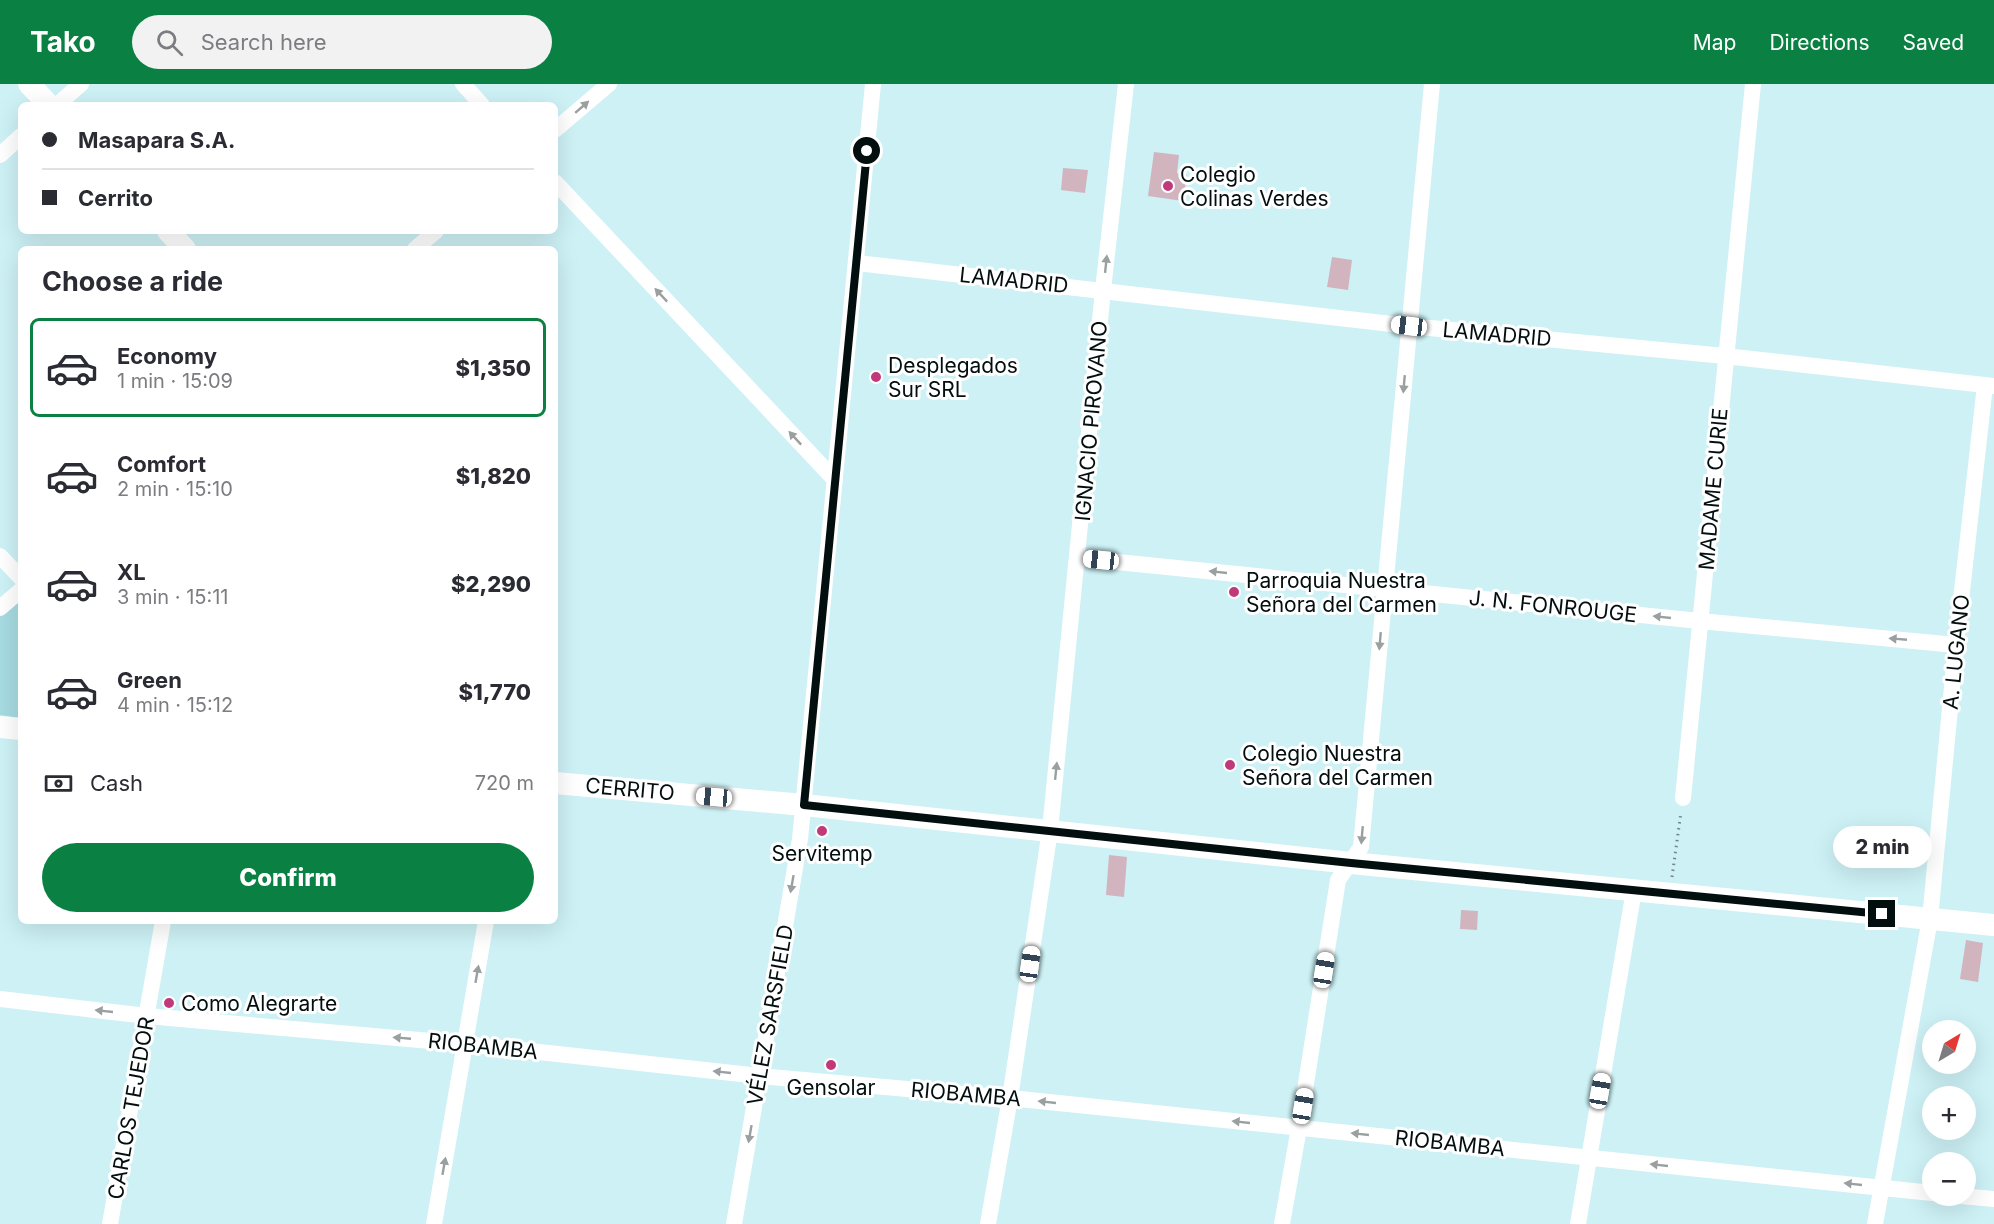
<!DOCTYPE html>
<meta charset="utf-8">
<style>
:root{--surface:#fff;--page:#f2f2f3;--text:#2b2b33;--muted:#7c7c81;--line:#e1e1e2;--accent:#0b8043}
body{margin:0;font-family:Inter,sans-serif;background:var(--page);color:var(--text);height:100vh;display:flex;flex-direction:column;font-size:22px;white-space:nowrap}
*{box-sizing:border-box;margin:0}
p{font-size:20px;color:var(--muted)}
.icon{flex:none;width:33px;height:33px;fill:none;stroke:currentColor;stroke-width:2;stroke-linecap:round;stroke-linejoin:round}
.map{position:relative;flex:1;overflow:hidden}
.panel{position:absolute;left:18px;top:162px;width:540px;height:678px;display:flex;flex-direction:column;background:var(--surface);border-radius:9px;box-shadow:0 6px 24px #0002}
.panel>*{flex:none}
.banner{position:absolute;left:18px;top:18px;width:540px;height:132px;border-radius:9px;box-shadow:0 6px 24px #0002;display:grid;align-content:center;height:132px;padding:0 24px;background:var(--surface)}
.needle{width:39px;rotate:38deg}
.buttons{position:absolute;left:1922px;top:936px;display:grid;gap:12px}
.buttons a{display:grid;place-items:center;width:54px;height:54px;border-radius:50%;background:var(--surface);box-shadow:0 6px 24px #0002;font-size:30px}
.end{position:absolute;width:27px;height:27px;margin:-14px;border:8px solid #030e0f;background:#fff;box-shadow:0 0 0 3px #fff}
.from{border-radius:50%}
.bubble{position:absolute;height:42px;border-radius:21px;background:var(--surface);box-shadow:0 6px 24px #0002;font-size:20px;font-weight:800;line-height:42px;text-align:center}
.car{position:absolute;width:18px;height:36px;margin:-18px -9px;border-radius:8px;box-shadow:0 0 4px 2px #0007;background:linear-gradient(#fff 24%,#345 0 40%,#fff 0 76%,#345 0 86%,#fff 0)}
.banner b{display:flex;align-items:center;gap:21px;height:57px;font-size:22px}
.banner b+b{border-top:2px solid var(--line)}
.banner i{width:15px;height:15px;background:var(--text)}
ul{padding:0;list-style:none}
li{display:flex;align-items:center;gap:18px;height:99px;margin:0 12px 9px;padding:0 12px;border:3px solid transparent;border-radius:9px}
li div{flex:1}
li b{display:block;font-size:22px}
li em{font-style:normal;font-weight:800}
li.selected{border-color:var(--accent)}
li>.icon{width:54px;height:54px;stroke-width:1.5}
h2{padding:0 24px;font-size:27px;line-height:72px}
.pay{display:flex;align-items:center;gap:15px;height:66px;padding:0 24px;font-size:22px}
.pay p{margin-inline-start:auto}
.button{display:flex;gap:12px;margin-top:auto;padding:12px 24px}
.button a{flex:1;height:69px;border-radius:36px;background:var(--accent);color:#fff;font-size:24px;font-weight:800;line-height:69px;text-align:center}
header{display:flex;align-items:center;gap:36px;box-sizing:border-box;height:84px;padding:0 30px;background:var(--accent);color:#fff}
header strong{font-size:28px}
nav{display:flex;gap:33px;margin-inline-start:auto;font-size:21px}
.search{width:420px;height:54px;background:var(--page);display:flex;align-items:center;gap:15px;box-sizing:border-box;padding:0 21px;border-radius:33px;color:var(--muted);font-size:22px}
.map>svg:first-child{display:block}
.green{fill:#a6dbe1}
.building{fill:#d2b4bf}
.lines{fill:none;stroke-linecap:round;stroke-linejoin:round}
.path{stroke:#6f878a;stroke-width:3;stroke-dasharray:1.5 4.5;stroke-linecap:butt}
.street{stroke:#fff;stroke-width:16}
.secondary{stroke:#fff;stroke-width:22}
.oneway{fill:#9a9f9f}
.route{stroke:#030e0f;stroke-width:8}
.poi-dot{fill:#c0397b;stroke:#fff;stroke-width:2}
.labels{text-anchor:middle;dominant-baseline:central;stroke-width:6;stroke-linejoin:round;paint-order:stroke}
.poi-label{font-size:21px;fill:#030e0f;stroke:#fff;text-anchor:start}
.street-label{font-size:21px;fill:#030e0f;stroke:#fff}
</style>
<header>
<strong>Tako</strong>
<div class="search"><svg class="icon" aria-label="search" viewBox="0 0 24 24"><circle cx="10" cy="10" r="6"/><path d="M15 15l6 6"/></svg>Search here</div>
<nav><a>Map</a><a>Directions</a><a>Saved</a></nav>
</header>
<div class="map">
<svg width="1994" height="1140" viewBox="0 0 1994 1140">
<rect width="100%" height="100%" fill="#cdf1f5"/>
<path class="green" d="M21 515V634L0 631V530Z"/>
<path class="building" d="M1154 68 1179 71 1177 89 1187 91 1183 117 1148 112Z
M1063 84 1088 86 1085 109 1061 106Z
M1332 173 1352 176 1348 206 1327 203Z
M1109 771 1127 773 1124 813 1106 811Z
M1461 826 1478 827 1477 846 1460 845Z
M1966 856 1983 859 1978 898 1960 895Z"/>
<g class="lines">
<path class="path" d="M1672 793 1681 728"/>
<path class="street" d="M463 0 482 21
M57 21 81 0
M555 46 609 0
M0 71 21 52
M555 98 835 396
M415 165 436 147
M857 179 1409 242 1725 272 1994 302
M0 472 21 494
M1078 474 1700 537 1956 561
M0 524 21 506
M1683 714 1753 0
M0 915 147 932 465 960 760 992 1010 1014 1932 1109
M1961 1112 1994 1115
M110 1140 163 837
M434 1140 486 837
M734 1140 800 755 873 0
M988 1140 1010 1014 1050 746 1103 206 1126 0
M1282 1140 1299 1044 1338 796 1361 763 1432 0
M1578 1140 1634 806
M1875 1140 1930 835 1956 561 1985 301"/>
<path class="secondary" d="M29 0 49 21
M168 147 185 165
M0 643 21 645
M555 699 804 721 1351 779 1994 841"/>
</g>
<defs><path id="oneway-solid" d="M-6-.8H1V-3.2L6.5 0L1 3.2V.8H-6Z" transform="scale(1.5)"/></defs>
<g class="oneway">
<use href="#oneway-solid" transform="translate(582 23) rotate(-41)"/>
<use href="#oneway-solid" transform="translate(1106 180) rotate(-84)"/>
<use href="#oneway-solid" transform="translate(661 211) rotate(-133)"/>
<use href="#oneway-solid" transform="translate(1404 300) rotate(95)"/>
<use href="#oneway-solid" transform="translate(795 354) rotate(-133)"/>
<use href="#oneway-solid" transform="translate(1218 488) rotate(-174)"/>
<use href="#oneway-solid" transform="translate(1662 533) rotate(-174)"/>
<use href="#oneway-solid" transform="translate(1898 555) rotate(-175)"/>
<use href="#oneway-solid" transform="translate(1380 557) rotate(95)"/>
<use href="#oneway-solid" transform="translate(1056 687) rotate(-84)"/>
<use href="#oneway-solid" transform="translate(1362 751) rotate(95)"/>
<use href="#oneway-solid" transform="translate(792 800) rotate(100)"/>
<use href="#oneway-solid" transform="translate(477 890) rotate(-80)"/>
<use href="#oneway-solid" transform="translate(104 927) rotate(-174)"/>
<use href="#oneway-solid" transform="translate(402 954) rotate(-175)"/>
<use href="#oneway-solid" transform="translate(722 988) rotate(-174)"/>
<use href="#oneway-solid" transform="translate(1047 1018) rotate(-174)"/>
<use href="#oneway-solid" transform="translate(1241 1038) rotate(-174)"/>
<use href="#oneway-solid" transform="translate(750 1050) rotate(100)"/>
<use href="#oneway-solid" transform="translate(1360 1050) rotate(-174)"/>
<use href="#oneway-solid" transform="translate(1659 1081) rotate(-174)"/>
<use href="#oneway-solid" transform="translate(444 1082) rotate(-80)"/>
<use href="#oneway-solid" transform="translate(1853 1100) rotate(-174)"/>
</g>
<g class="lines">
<path class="route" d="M867 67 804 721 1351 779 1882 830"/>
</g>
<g class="poi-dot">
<circle cx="1168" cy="102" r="6"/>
<circle cx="876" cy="293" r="6"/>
<circle cx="1234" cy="508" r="6"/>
<circle cx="1230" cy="681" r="6"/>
<circle cx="822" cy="747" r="6"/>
<circle cx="169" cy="919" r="6"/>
<circle cx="831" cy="981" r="6"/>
</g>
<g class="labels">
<g class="poi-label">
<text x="1180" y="90">Colegio<tspan x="1180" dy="24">Colinas Verdes</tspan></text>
<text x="888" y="281">Desplegados<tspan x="888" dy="24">Sur SRL</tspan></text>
<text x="1246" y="496">Parroquia Nuestra<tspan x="1246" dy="24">Señora del Carmen</tspan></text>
<text x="1242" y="669">Colegio Nuestra<tspan x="1242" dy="24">Señora del Carmen</tspan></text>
<text x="822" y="769" text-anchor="middle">Servitemp</text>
<text x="181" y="919">Como Alegrarte</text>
<text x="831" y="1003" text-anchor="middle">Gensolar</text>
</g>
<g class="street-label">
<text transform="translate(1014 196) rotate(6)">LAMADRID</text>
<text transform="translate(1497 250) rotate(5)">LAMADRID</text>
<text transform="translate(1091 337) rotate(-85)">IGNACIO PIROVANO</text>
<text transform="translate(1713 405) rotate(-85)">MADAME CURIE</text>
<text transform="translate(1553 522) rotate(6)">J. N. FONROUGE</text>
<text transform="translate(1956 568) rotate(-84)">A. LUGANO</text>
<text transform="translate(630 705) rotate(5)">CERRITO</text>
<text transform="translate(770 931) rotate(-80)">VÉLEZ SARSFIELD</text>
<text transform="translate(483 962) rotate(6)">RIOBAMBA</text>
<text transform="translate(966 1010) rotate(5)">RIOBAMBA</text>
<text transform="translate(131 1024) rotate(-80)">CARLOS TEJEDOR</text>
<text transform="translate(1450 1059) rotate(6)">RIOBAMBA</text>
</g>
</g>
</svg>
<div class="buttons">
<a><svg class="needle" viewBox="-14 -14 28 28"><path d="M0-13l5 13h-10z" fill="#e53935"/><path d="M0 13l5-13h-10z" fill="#7c7c81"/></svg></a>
<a>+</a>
<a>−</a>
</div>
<i class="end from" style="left:867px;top:67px"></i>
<i class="end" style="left:1882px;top:830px"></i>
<div class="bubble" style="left:1833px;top:742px;width:99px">2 min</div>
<i class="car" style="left:1409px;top:242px;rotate:277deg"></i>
<i class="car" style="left:1101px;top:476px;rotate:276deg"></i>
<i class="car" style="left:714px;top:713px;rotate:275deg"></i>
<i class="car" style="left:1030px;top:880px;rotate:8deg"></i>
<i class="car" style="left:1324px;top:886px;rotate:9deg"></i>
<i class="car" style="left:1600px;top:1007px;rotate:10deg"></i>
<i class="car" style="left:1303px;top:1022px;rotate:9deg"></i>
<div class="banner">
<b><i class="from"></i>Masapara S.A.</b>
<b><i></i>Cerrito</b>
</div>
<section class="panel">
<h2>Choose a ride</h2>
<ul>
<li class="selected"><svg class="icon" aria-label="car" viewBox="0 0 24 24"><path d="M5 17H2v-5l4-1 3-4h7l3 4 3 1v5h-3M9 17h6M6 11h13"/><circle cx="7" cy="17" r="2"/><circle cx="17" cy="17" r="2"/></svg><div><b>Economy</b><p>1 min · 15:09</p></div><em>$1,350</em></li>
<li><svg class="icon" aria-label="car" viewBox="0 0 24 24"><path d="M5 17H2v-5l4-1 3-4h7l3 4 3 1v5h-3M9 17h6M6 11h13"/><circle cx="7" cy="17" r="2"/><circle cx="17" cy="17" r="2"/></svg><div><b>Comfort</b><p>2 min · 15:10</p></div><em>$1,820</em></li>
<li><svg class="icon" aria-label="car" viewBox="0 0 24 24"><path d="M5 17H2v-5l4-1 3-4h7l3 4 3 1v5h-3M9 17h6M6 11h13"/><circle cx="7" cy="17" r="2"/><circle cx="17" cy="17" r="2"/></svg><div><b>XL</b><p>3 min · 15:11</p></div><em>$2,290</em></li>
<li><svg class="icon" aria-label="car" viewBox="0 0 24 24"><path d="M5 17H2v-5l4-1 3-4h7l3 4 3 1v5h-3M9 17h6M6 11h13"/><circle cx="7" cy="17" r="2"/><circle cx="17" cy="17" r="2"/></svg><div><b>Green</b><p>4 min · 15:12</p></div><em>$1,770</em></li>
</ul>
<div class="pay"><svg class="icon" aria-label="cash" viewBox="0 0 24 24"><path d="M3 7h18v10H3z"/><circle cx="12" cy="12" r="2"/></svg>Cash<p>720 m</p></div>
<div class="button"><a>Confirm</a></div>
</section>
</div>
